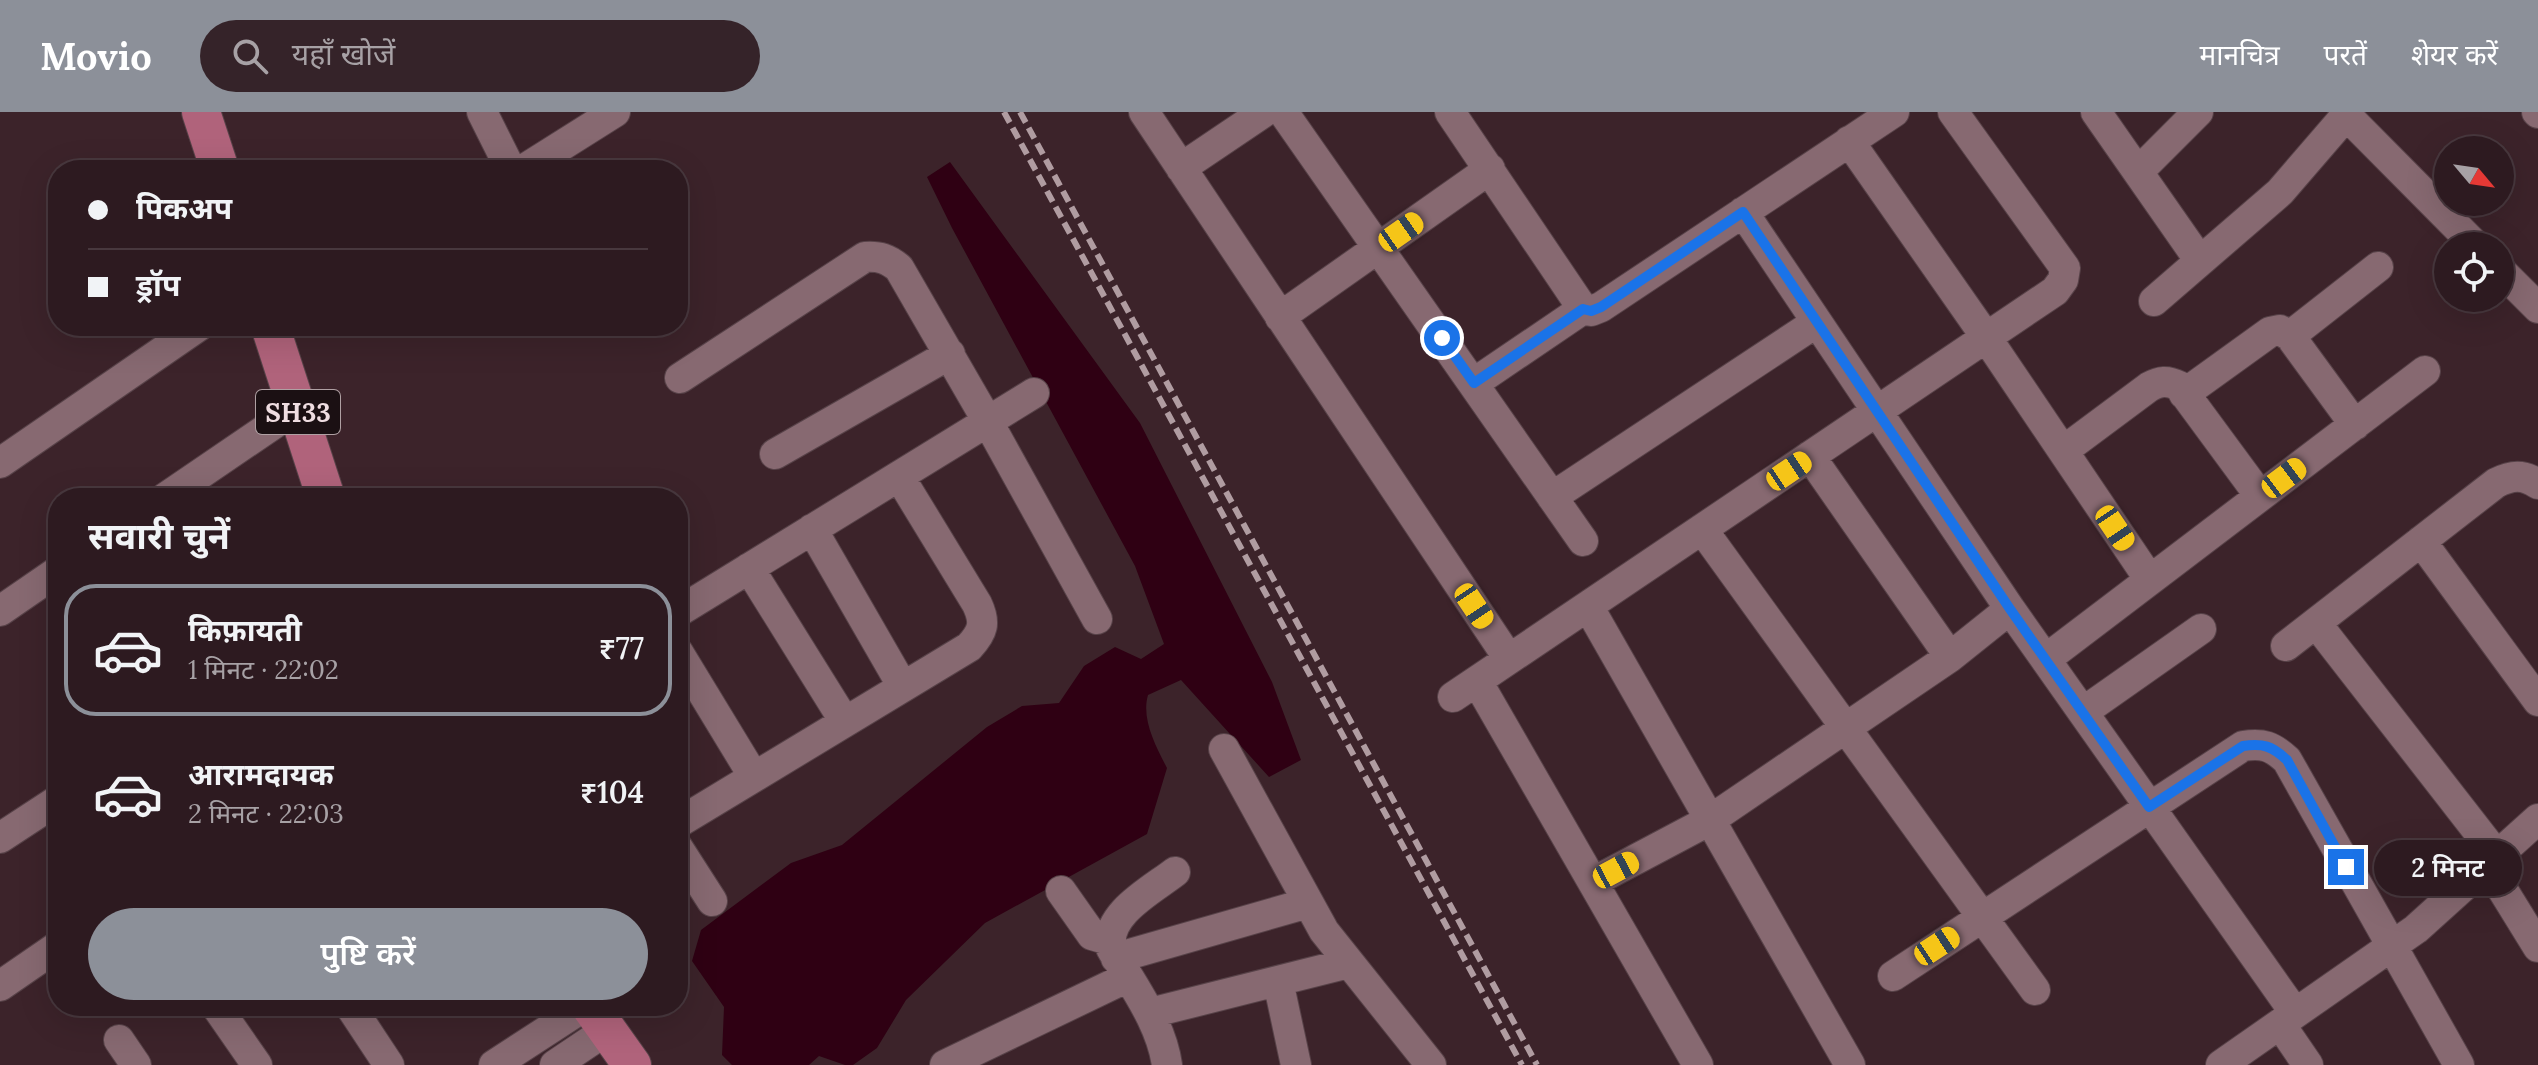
<!DOCTYPE html>
<html lang="hi">
<meta charset="utf-8">
<style>
:root{--surface:#2d1a20;--page:#352329;--text:#f1f3f6;--muted:#a7a1a5;--line:#48383e;--accent:#8c9099}
body{margin:0;font-family:Lora,"Noto Sans Devanagari",serif;background:var(--page);color:var(--text);height:100vh;display:flex;flex-direction:column;font-size:30px;white-space:nowrap}
*{box-sizing:border-box;margin:0}
p{font-size:26px;color:var(--muted)}
.icon{flex:none;width:44px;height:44px;fill:none;stroke:currentColor;stroke-width:2;stroke-linecap:round;stroke-linejoin:round}
.map{position:relative;flex:1;overflow:hidden}
.panel{position:absolute;left:48px;top:376px;width:640px;height:528px;display:flex;flex-direction:column;background:var(--surface);border-radius:32px;box-shadow:0 8px 32px #0002,0 0 0 2px var(--line)}
.panel>*{flex:none}
.guide{position:absolute;left:48px;top:48px;width:640px;height:176px;border-radius:32px;box-shadow:0 8px 32px #0002,0 0 0 2px var(--line);display:grid;align-content:center;height:176px;padding:0 40px;background:var(--surface)}
.needle{width:52px;rotate:119deg}
.tools{position:absolute;left:2434px;top:24px;display:grid;gap:16px}
.tools a{display:grid;place-items:center;width:80px;height:80px;border-radius:50%;background:var(--surface);box-shadow:0 8px 32px #0002,0 0 0 2px var(--line);font-size:40px}
.end{position:absolute;width:36px;height:36px;margin:-18px;border:10px solid #1a73e8;background:#fff;box-shadow:0 0 0 4px #fff}
.from{border-radius:50%}
.bubble{position:absolute;height:56px;border-radius:28px;background:var(--surface);box-shadow:0 8px 32px #0002,0 0 0 2px var(--line);font-size:26px;font-weight:600;line-height:56px;text-align:center}
.car{position:absolute;width:24px;height:48px;margin:-24px -12px;border-radius:10px;box-shadow:0 0 6px 2px #0007;background:linear-gradient(#f5c518 24%,#345 0 40%,#f5c518 0 76%,#345 0 86%,#f5c518 0)}
.guide b{display:flex;align-items:center;gap:28px;height:76px;font-size:30px}
.guide b+b{border-top:2px solid var(--line)}
.guide i{width:20px;height:20px;background:var(--text)}
ul{padding:0;list-style:none}
li{display:flex;align-items:center;gap:24px;height:132px;margin:0 16px 12px;padding:0 24px;border:4px solid transparent;border-radius:32px}
li div{flex:1}
li b{display:block;font-size:30px}
li em{font-style:normal;font-weight:600}
li.selected{border-color:var(--accent)}
li>.icon{width:72px;height:72px;stroke-width:1.5}
h2{padding:0 40px;font-size:36px;line-height:96px}
.button{display:flex;gap:16px;margin-top:auto;padding:16px 40px}
.button a{flex:1;height:92px;border-radius:48px;background:var(--accent);color:#fff;font-size:32px;font-weight:600;line-height:92px;text-align:center}
header{display:flex;align-items:center;gap:48px;box-sizing:border-box;height:112px;padding:0 40px;background:var(--accent);color:#fff}
header strong{font-size:38px}
nav{display:flex;gap:44px;margin-inline-start:auto;font-size:28px}
.search{width:560px;height:72px;background:var(--page);display:flex;align-items:center;gap:20px;box-sizing:border-box;padding:0 28px;border-radius:44px;color:var(--muted);font-size:30px}
.map>svg:first-child{display:block}
.water{fill:#2f0013}
.lines{fill:none;stroke-linecap:round;stroke-linejoin:round}
.minor-casing{stroke:#574248;stroke-width:32}
.major-casing{stroke:#574248;stroke-width:40}
.minor{stroke:#876971;stroke-width:30}
.major{stroke:#b0637b;stroke-width:38}
.rail{stroke:#b09ca1;stroke-width:6;stroke-dasharray:12 6;stroke-linecap:butt}
.route{stroke:#1a73e8;stroke-width:10}
.labels{text-anchor:middle;dominant-baseline:central;stroke-width:8;stroke-linejoin:round;paint-order:stroke}
.shield{fill:#1b1013;stroke:#afa0a3;stroke-width:2}
.shield-label{font-size:26px;font-weight:bold;fill:#efdde1}
</style>
<header>
<strong>Movio</strong>
<div class="search"><svg class="icon" aria-label="search" viewBox="0 0 24 24"><circle cx="10" cy="10" r="6"/><path d="M15 15l6 6"/></svg>यहाँ खोजें</div>
<nav><a>मानचित्र</a><a>परतें</a><a>शेयर करें</a></nav>
</header>
<div class="map">
<svg width="2538" height="953" viewBox="0 0 2538 953">
<rect width="100%" height="100%" fill="#3c232a"/>
<path class="water" d="M950 50 1140 311 1272 570 1301 648 1269 665 1181 568 1148 583C1141 607 1156 635 1167 656L1147 722 985 811 906 888 877 936 853 953H845L819 944 809 953H732L722 943 724 895 692 849 701 818 791 751 842 733 987 615 1022 594 1059 591 1084 554 1115 535 1141 547 1164 532 1135 454 952 116 927 65Z"/>
<g class="lines">
<defs>
<path id="minor" d="M482 0 511 58
M1144 0 1509 547
M1283 0 1583 429
M1450 0 1583 197
M2096 0 2200 149
M2537 0 2538 1
M2346 3 2476 134
M1849 29 1986 225 2150 468
M1181 56 1264 0
M523 58 615 0
M2138 60 2198 0
M1743 100 2010 497 2295 901
M2500 158 2538 196
M2154 189 2280 80 2349 0
M1280 205 1490 57
M680 266 865 145C880 144 888 147 899 156L988 310 1097 507
M1474 271 1583 197 1591 199 1601 195 1894 0
M2184 282 2270 220 2280 218 2290 224
M2355 313 2290 224 2378 155
M2063 339 2149 275C2160 269 2167 268 2179 274L2260 384
M775 342 950 242
M1810 344 1950 545
M0 351 199 214
M1552 385 1817 210
M165 386 297 296
M812 417 903 575
M1702 417 2035 878
M2421 429 2538 589
M749 456 845 610
M1588 494 1850 953
M0 499 58 459
M678 500 1034 281
M2316 511 2498 745
M2286 534 2496 371C2512 363 2523 362 2538 372
M678 540 754 665
M2046 547 2425 259
M1477 569 1698 953
M1453 585 2055 179 2063 168 2065 156 1953 0
M2083 600 2201 517
M1224 637 1324 819 1431 953
M678 711 969 535C983 520 986 511 977 492L899 364
M0 726 58 688
M678 736 712 789
M2488 754 2538 835
M1593 770 1710 708 1950 545 2010 497
M1061 779 1092 823 1109 828
M1116 846 1308 791
M1893 864 2243 634C2263 631 2272 634 2287 648L2459 953
M1278 869 1296 953
M0 874 58 834
M216 894 257 953
M350 894 389 953
M1150 901 1349 851
M2280 912 2308 953
M119 928 136 953
M494 953 585 894
M555 953 607 918
M945 953 1128 865
M1167 953C1161 910 1132 873 1111 836 1105 802 1152 778 1175 760
M2221 953 2416 817 2538 707"/>
<path id="major" d="M201 0 220 58
M270 214 326 386
M590 894 632 953"/>
</defs>
<use href="#minor" class="minor-casing"/>
<use href="#major" class="major-casing"/>
<use href="#minor" class="minor"/>
<use href="#major" class="major"/>
<path class="rail" d="M1004 0 1522 953
M1020 0 1537 953"/>
</g>
<g class="lines">
<path class="route" d="M1442 226 1474 271 1583 197 1591 199 1601 195 1743 100 2010 497 2149 695 2243 634C2263 631 2272 634 2287 648L2346 755"/>
</g>
<g class="labels">
<rect class="shield" x="256" y="278" width="84" height="44" rx="6"/>
<g class="shield-label">
<text x="298" y="300">SH33</text>
</g>
</g>
</svg>
<div class="tools">
<a><svg class="needle" viewBox="-14 -14 28 28"><path d="M0-13l5 13h-10z" fill="#e53935"/><path d="M0 13l5-13h-10z" fill="#a7a1a5"/></svg></a>
<a><svg class="icon" aria-label="locate" viewBox="0 0 24 24"><circle cx="12" cy="12" r="6"/><path d="M12 2v4M12 18v4M2 12h4M18 12h4"/></svg></a>
</div>
<i class="end from" style="left:1442px;top:226px"></i>
<i class="end" style="left:2346px;top:755px"></i>
<div class="bubble" style="left:2374px;top:728px;width:148px">2 मिनट</div>
<i class="car" style="left:1401px;top:120px;rotate:55deg"></i>
<i class="car" style="left:1789px;top:359px;rotate:56deg"></i>
<i class="car" style="left:2284px;top:366px;rotate:53deg"></i>
<i class="car" style="left:2115px;top:416px;rotate:146deg"></i>
<i class="car" style="left:1474px;top:494px;rotate:146deg"></i>
<i class="car" style="left:1616px;top:758px;rotate:62deg"></i>
<i class="car" style="left:1937px;top:834px;rotate:57deg"></i>
<div class="guide">
<b><i class="from"></i>पिकअप</b>
<b><i></i>ड्रॉप</b>
</div>
<section class="panel">
<h2>सवारी चुनें</h2>
<ul>
<li class="selected"><svg class="icon" aria-label="car" viewBox="0 0 24 24"><path d="M5 17H2v-5l4-1 3-4h7l3 4 3 1v5h-3M9 17h6M6 11h13"/><circle cx="7" cy="17" r="2"/><circle cx="17" cy="17" r="2"/></svg><div><b>किफ़ायती</b><p>1 मिनट · 22:02</p></div><em>₹77</em></li>
<li><svg class="icon" aria-label="car" viewBox="0 0 24 24"><path d="M5 17H2v-5l4-1 3-4h7l3 4 3 1v5h-3M9 17h6M6 11h13"/><circle cx="7" cy="17" r="2"/><circle cx="17" cy="17" r="2"/></svg><div><b>आरामदायक</b><p>2 मिनट · 22:03</p></div><em>₹104</em></li>
</ul>
<div class="button"><a>पुष्टि करें</a></div>
</section>
</div>
